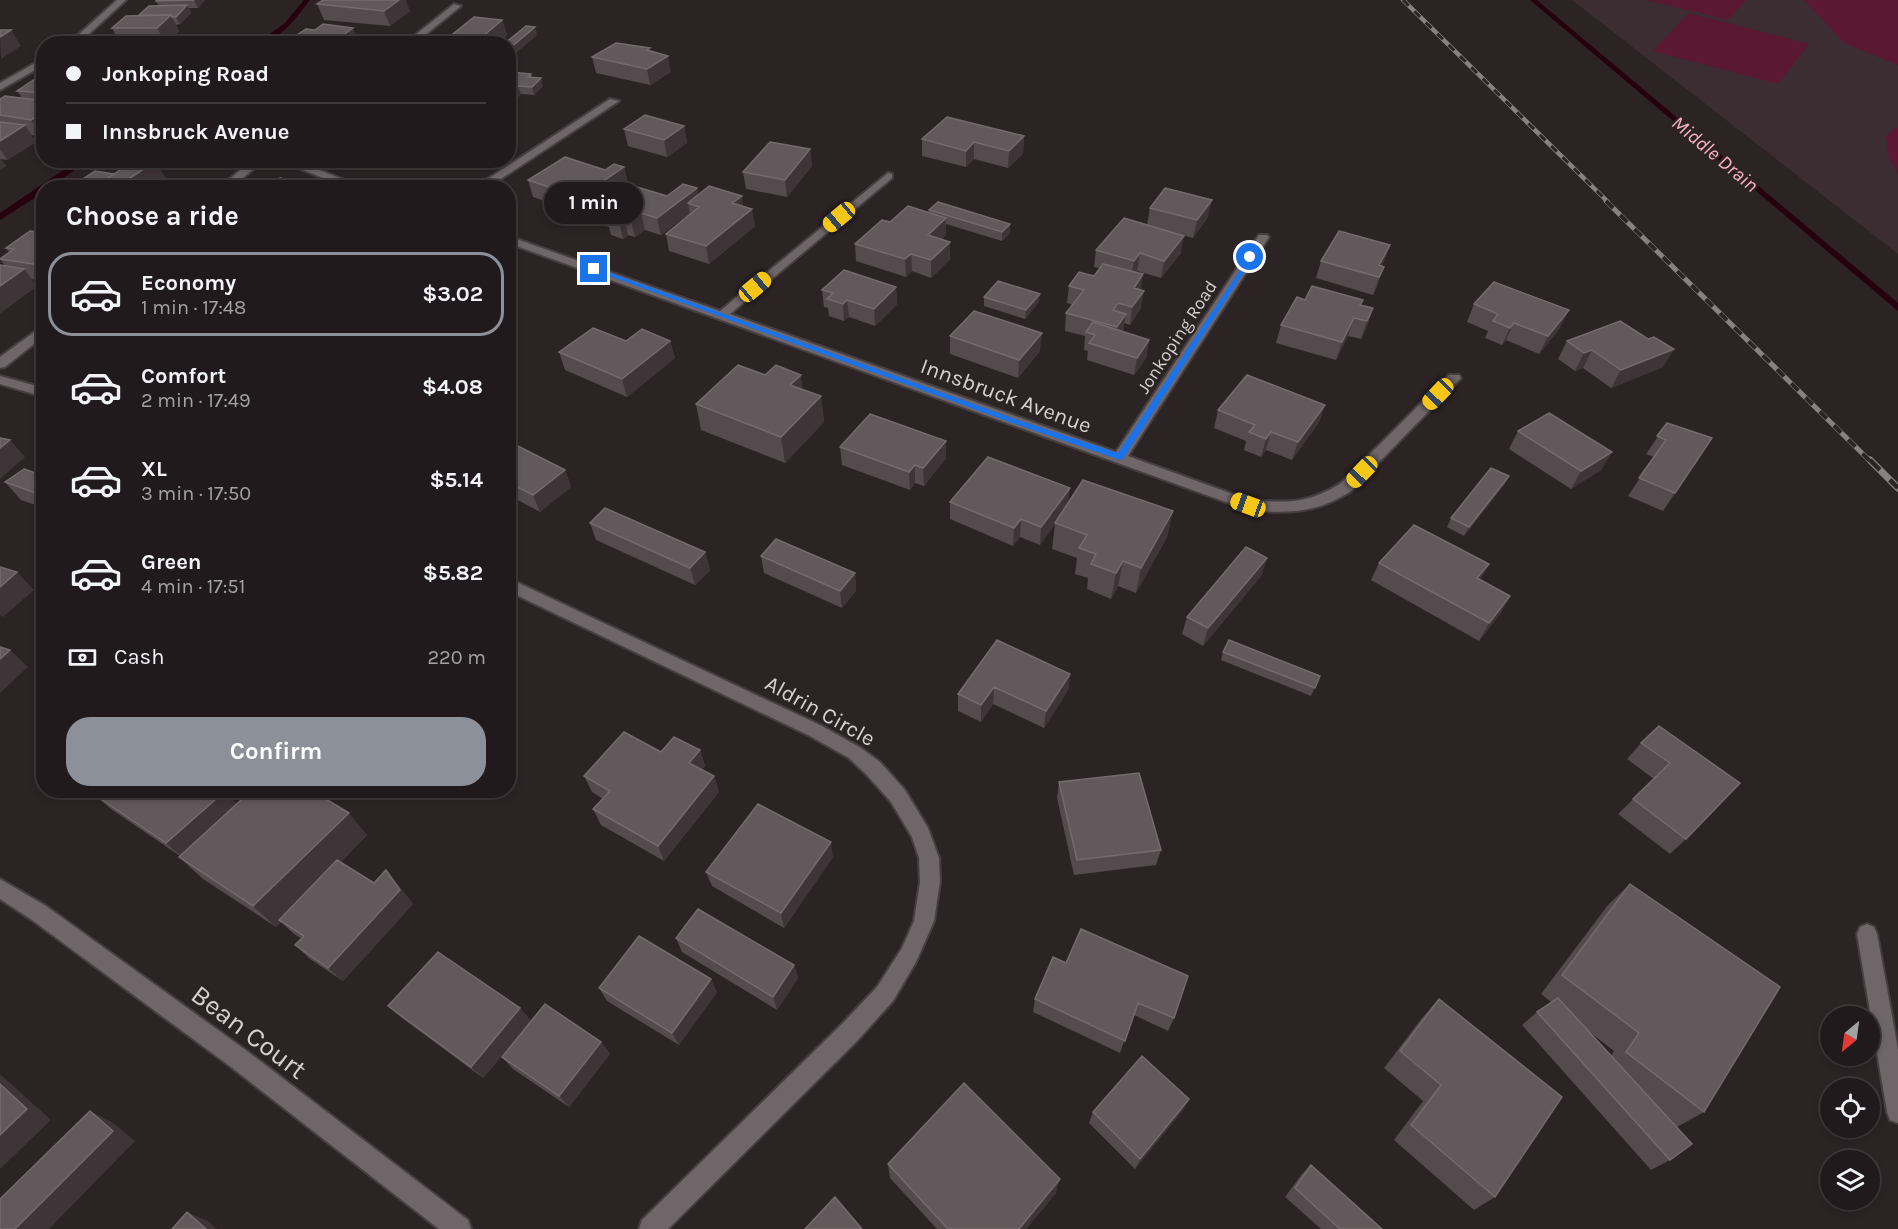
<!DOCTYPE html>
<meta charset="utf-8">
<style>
:root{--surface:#211a1c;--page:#2d2729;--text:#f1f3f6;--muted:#a2a1a3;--line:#3e383b;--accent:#8c9099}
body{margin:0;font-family:Karla,sans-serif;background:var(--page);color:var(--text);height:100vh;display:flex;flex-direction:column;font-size:22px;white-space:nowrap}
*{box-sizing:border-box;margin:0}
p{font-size:20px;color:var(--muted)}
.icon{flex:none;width:33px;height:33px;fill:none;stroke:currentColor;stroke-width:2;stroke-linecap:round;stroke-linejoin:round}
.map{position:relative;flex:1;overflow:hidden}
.details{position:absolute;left:36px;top:180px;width:480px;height:618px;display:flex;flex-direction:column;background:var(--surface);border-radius:24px;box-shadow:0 3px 9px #0003,0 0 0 2px var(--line)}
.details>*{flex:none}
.hud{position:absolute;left:36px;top:36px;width:480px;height:132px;border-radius:24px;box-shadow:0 3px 9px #0003,0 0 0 2px var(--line);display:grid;align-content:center;height:132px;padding:0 30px;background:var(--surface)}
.needle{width:39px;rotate:209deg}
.tools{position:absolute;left:1820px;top:1006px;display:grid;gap:12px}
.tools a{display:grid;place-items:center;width:60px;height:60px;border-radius:50%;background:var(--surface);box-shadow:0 3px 9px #0003,0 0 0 2px var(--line);font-size:30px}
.end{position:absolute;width:27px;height:27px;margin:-14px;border:8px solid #1a73e8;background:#fff;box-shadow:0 0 0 3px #fff}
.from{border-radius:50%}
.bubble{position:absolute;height:42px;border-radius:21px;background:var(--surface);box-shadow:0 3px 9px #0003,0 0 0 2px var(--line);font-size:20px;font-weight:700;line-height:42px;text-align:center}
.car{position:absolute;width:18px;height:36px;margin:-18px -9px;border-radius:8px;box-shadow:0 0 4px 2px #0007;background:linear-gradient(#f5c518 24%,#345 0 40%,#f5c518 0 76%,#345 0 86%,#f5c518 0)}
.hud b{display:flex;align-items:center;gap:21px;height:57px;font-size:22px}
.hud b+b{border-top:2px solid var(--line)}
.hud i{width:15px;height:15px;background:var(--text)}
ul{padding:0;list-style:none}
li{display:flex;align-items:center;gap:18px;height:84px;margin:0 12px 9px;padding:0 18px;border:3px solid transparent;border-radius:24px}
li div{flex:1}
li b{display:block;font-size:22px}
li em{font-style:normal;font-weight:700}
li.active{border-color:var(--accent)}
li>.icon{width:54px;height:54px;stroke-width:1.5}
h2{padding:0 30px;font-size:27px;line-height:72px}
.pay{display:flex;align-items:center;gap:15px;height:66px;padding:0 30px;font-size:22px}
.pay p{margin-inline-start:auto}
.cta{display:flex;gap:12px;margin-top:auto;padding:12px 30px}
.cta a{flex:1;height:69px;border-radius:24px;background:var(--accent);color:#fff;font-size:24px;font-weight:700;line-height:69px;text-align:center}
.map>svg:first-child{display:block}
.built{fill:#3b2d31}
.green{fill:#5a1831}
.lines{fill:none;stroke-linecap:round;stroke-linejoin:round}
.stream{fill:#27000f;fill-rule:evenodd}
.minor-casing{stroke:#463f41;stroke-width:4}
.minor{fill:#706568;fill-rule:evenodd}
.rail-far2-casing{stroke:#888182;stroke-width:4.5}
.rail-far1-casing{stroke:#888182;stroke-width:5}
.rail-casing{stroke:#888182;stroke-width:7}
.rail-far2{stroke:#2c2325;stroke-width:3;stroke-dasharray:8;stroke-linecap:butt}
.rail-far1{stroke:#2c2325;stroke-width:4;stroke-dasharray:10;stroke-linecap:butt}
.rail{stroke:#2c2325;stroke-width:4.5;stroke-dasharray:14;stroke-linecap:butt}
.wall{fill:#554a4d;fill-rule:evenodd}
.shaded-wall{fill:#3f3437}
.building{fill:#63585b;stroke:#756b6e;stroke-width:1.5}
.route{fill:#1a73e8}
.labels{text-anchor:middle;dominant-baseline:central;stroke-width:4.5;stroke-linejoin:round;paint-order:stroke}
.far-street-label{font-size:18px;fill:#d6d0d1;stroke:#2c2325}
.far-water-label{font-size:20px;font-style:italic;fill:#fbb1c6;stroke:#2c2325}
.street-label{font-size:22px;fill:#d6d0d1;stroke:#2c2325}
.near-street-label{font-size:27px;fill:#d6d0d1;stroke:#2c2325}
</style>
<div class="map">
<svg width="1898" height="1229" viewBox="0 0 1898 1229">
<rect width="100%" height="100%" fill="#2c2325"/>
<path class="built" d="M1572 0H1898V254Z"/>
<path class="green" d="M1647 0H1746L1728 20Z
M1804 0H1898V65L1844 43Z
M1689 13 1809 44 1778 84 1653 51Z
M1894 128H1898V174L1889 158 1886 137Z"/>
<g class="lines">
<path class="stream" d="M304 0H310C297 17 278 44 255 44L284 24Z
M1530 0H1537L1898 303V311Z
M78 160H88L50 188H44V192L0 220V213Z"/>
<defs>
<path id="minor" d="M117 0H126L78 44H68Z
M454 4 461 6 414 44H404Z
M44 58V65L0 90V83Z
M610 99 619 101 487 188H474Z
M252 160H264L231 188H219Z
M278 160H294L365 188H348Z
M888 173 892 174V178L730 314 1116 452 1259 235H1267L1269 237 1128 456 1249 500C1286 503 1309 504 1341 483L1449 375H1459L1461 378 1351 491C1318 513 1287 514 1248 510L508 243V236L720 311Z
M44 325V336L5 367 0 368V357Z
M0 376 44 388V397L0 384Z
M508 578 822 726 861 748 880 762 905 790 928 828 939 858 940 882 934 921 916 962 893 1001 857 1041 668 1229H639L642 1220 841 1025 877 987 902 948 914 921 920 882 919 858 912 837 891 802 866 774 849 758 810 736 508 591Z
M0 879 46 906 247 1051 468 1220 471 1229H439L231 1067 32 920 0 899Z
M1867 924 1874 927 1877 934 1898 1049V1123L1890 1120 1887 1112 1857 934 1860 927Z"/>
</defs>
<use href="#minor" class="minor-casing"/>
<use href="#minor" class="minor"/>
<defs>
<path id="rail-far2" d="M1403 0 1608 202"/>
<path id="rail-far1" d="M1606 201 1871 462"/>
<path id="rail" d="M1870 460 1898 488"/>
</defs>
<use href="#rail-far2" class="rail-far2-casing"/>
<use href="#rail-far1" class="rail-far1-casing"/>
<use href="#rail" class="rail-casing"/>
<use href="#rail-far2" class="rail-far2"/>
<use href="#rail-far1" class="rail-far1"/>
<use href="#rail" class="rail"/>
</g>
<path class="wall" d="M157 0H205L198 8H189L191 13 180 24 176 25 179 31 166 44H120L112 28 159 6 156 1Z
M317 4 410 11 390 26 324 20Z
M502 20 507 35 497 44H456L453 34Z
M537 35 512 56 508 55V44Z
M294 37 359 43 296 44V43Z
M651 51 671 72 650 85 596 73 592 57Z
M531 74 532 77 543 86 534 95 521 94 517 98 508 97V75Z
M44 76V135L42 136 31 135 36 142 7 160 0 159 6 166 0 170V99L22 98 17 91Z
M684 126 687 143 667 157 628 146 624 129Z
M1024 136 1023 153 1008 168 974 159 966 167 922 156V139Z
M810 149 812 166 787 197 746 189 743 172Z
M135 160H206L197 167 156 161 165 178 151 188 114 174Z
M624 167 628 184 667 196 697 188 698 195 743 206 755 226 709 264 669 251 666 234 690 213 661 235 645 230 635 237 628 235 623 239 611 235 609 227 589 221 584 204 575 211 533 197 528 180Z
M1150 208 1208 217 1193 238 1153 227 1181 253 1161 278 1137 271 1136 272 1141 290V308L1130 325 1124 323 1123 332 1149 340 1146 358 1134 375 1087 360 1088 351 1084 350 1085 336 1065 331 1066 313 1073 305 1067 303 1069 286 1094 276 1099 268 1094 267 1096 250 1147 225Z
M929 210 1010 233 1002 241 946 224V235L942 239 950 242V259L931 278 912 271 906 277 856 261 855 244 890 222 929 213Z
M44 233V281L31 279 37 286 0 313V265L5 266 0 259 9 252 6 248Z
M1390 245 1382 266 1378 284 1373 295 1316 278 1321 261Z
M896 287 897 304 875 326 849 317 844 321 829 316 828 308 824 307 822 290Z
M984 297 1039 302 1025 319 984 306Z
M1305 300 1361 305 1373 308 1367 326 1361 339 1348 336 1336 360 1276 343 1281 325Z
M1474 304 1560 328 1539 354 1506 340 1502 345 1485 338 1488 331 1467 322Z
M950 336 1040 351 1018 378 950 354Z
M626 341H670L675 358 627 397 565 370 559 352Z
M1567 341 1663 367 1611 388 1583 368 1575 371 1558 359Z
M803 390 821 396 824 422 785 463 701 430 696 404Z
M1325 405 1319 422 1292 460 1266 450 1261 457 1244 450 1246 441 1214 428 1218 410Z
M1667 423 1675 493 1663 511 1628 496 1654 457 1646 454Z
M1518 431 1612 452 1601 470 1571 489 1509 449Z
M508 441 565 470 571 487 540 512 508 495Z
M946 441V458L924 486 915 483 910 490 842 465 840 447Z
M44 476V508L21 500 5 482Z
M1509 476 1504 485 1464 536 1447 527 1451 518Z
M950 502 1068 503 1173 511 1167 537 1136 593 1118 586 1111 599 1087 589 1088 578 1075 574 1077 558 1052 549 1055 524 1040 545 1020 537 1013 546 950 519Z
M590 523 705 552 710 570 695 585 596 540Z
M761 556 855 573 856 591 842 608 764 573Z
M1267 558 1261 576 1203 646 1182 634 1187 617Z
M1379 563 1489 564 1480 580 1510 596 1500 614 1479 641 1371 580Z
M1223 652 1320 676 1311 696 1221 660Z
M1070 674 1068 690 1044 728 993 704 981 722 958 711V694Z
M1641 743 1740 783 1686 839 1670 854 1618 814 1654 779 1627 759Z
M700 750 705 766 702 770 714 776 719 792 664 861 601 825 593 809 603 799 592 792 584 776 661 752Z
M1059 782 1161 850 1156 865 1074 875 1057 798Z
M92 793 237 804 367 835 341 862 374 883 398 885 413 904 343 981 310 959 295 945 302 939 294 934 281 922 276 927 203 879 179 857 180 856 111 809Z
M833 857 784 928 712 886 706 872Z
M1630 884 1704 1112 1677 1127 1670 1160 1651 1170 1522 1025 1537 1012 1551 1002 1541 994 1608 905ZM1587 1030 1614 1051 1611 1056Z
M676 938 794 965 798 978 777 1010 682 952Z
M1053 957 1174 1018 1168 1031 1134 1015 1120 1053 1033 1012 1035 999Z
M599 988 717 992 679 1045 607 1001Z
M1439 999 1495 1197 1474 1210 1394 1140 1423 1101 1384 1068 1422 1018Z
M388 1006 520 1008 531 1021 483 1078 402 1018Z
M601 1042 610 1054 569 1107 513 1069 502 1057Z
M1189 1099 1183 1110 1135 1169 1089 1123 1093 1112Z
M888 1164 1056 1193 1026 1229H937L890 1178Z
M1311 1165 1382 1229H1321L1285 1197 1301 1175Z"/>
<path class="shaded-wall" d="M194 0H205L198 8Z
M399 0H406L410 11 390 26 384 11Z
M187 5 191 13 180 24 176 17Z
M171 15 179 31 166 44 157 28Z
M502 20 507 35 497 44H484L482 37Z
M535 27 537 35 512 56 510 48Z
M353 28 359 44H330Z
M11 30 21 46 1 59 0 37Z
M668 56 671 72 650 85 647 69Z
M541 78 543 86 534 95 532 87Z
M518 86 521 94 517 98 514 90Z
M44 112V135L42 136 31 120Z
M25 125 36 142 7 160 0 149V141Z
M684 126 687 143 667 157 664 140Z
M1024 136 1023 153 1008 168 1009 151Z
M974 142V159L966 167V151Z
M810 149 812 166 787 197 785 180Z
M0 158 6 166 0 170Z
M193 160H206L197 167Z
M156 161 165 178 151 188H98Z
M624 167 628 184 594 207 590 190Z
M581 187 586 204 575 211 570 194Z
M697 188 700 205 688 203 690 213 661 235 657 218Z
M742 196 744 213 732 203Z
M1212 200 1208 217 1193 238 1197 220Z
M752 209 755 226 709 264 706 246Z
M641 213 645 230 635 237 631 220Z
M624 218 628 235 623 239 619 222Z
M946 218V235L928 252V235Z
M1010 224V233L1002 241V232Z
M1184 236 1181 253 1161 278 1164 261Z
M950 242V259L931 278V260Z
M1390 245 1384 262 1376 277 1379 265Z
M1140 253 1137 271 1131 278 1134 261Z
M911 254 912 271 906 277 905 259Z
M44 261V271L39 265Z
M1384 267 1378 284 1373 295 1379 277Z
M24 269 37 286 0 313V286Z
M1143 274 1141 292 1134 288Z
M896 287 897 304 875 326 874 309Z
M1144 291 1141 308 1130 325 1132 307Z
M1040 294 1039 302 1025 319 1026 310Z
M847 300 849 317 844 321 843 304Z
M1373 308 1367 326 1361 339 1367 321Z
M1569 310 1560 328 1539 354 1548 336Z
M1126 314 1123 331 1114 345 1117 327Z
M1354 318 1348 336 1336 360 1342 342Z
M1514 323 1506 340 1502 345 1510 328Z
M1042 333 1040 351 1018 378 1019 360Z
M1149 340 1146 358 1134 375 1137 358Z
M670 341 675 358 627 397 622 379Z
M1674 349 1663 367 1611 388 1621 370Z
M1592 350 1583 368 1575 371 1584 353Z
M801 375 804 401 790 385Z
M821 396 824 422 785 463 781 437Z
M1325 405 1319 422 1292 460 1298 442Z
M511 407 518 424 508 432V409Z
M1271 432 1266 450 1261 457 1266 439Z
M10 440 25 457 0 479V448Z
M946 441V458L924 486 923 468Z
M1612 452 1601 470 1571 489 1581 471Z
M915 465V483L910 490 909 472Z
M565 470 571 487 540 512 533 495Z
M1509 476 1504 485 1464 536 1469 527Z
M1070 488 1068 506 1040 545 1041 527Z
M1173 511 1167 537 1136 593 1141 568Z
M1021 519 1020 537 1013 546 1014 528Z
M705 552 710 570 695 585 690 568Z
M1267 558 1261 576 1203 646 1208 628Z
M1123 561 1118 586 1111 599 1116 573Z
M1489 564 1479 582 1477 578Z
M17 572 34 590 3 617 0 615V587Z
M855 573 856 591 842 608 840 591Z
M1510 596 1500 614 1479 641 1489 623Z
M10 650 28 667 0 693V659Z
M1070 674 1068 690 1044 728 1046 711Z
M994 687 993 704 981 722V705Z
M700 750 705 766 695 779 689 763Z
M714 776 719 792 664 861 658 846Z
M225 791 240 807 183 858 166 843Z
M349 813 367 835 282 922 279 920 281 922 276 927 253 906Z
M831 842 833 857 784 928 781 913Z
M386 870 413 904 343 981 328 968Z
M794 965 798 978 777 1010 773 997Z
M711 979 717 992 679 1045 672 1033Z
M520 1008 531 1021 483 1078 471 1067Z
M601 1042 610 1054 569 1107 559 1096Z
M0 1074 51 1120 0 1169Z
M1189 1099 1183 1110 1135 1169 1140 1159Z
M90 1111 112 1122 135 1141 49 1229H15Z
M1060 1179 1056 1193 1026 1229H1019Z
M187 1212 208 1221 217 1229H206Z"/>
<path class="building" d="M157 0H194L156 1Z
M323 0H399L384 11 317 4Z
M187 5 176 17H172L171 15H139L149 6Z
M171 15 157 28H112L126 16Z
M474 17 502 20 482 37 453 34Z
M323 24 353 28 330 44H296L303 39 294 37 306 29 315 30Z
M526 26 535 27 510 48H508V44H504Z
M0 30H11L0 37Z
M616 43 650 48 647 50 668 56 647 69 592 57Z
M511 72 531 74 528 77 541 78 532 87 518 86 514 90 508 89V75Z
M41 75 44 76V93L17 91Z
M5 96 44 101V112L31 120 0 115V99Z
M645 115 684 126 664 140 624 129Z
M947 117 1024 136 1009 151 974 142 966 151 922 139Z
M0 122 25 125 0 141Z
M770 142 810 149 785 180 743 172Z
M565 157 605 170 614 164 624 167 590 190 581 187 570 194 528 180Z
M135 160 156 161 115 188H93Z
M95 171 114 174 93 188H69Z
M280 178 317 188H265Z
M617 181 667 196 683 184 697 188 657 218 641 213 631 220 624 218 619 222 607 218 614 213 584 204Z
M709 186 742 196 732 203 752 209 706 246 666 234 699 207 688 203Z
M1165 188 1212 200 1197 220 1150 208Z
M938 202 1010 224 1002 232 929 210Z
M908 206 946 218 928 235 950 242 931 260 911 254 905 259 855 244 882 220 890 222Z
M1124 218 1184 236 1164 261 1140 253 1134 261 1096 250Z
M30 231 44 233V261L39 265 0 259 14 249 6 248Z
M1339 231 1390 245 1379 265 1384 267 1379 277 1321 261Z
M1103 264 1143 274 1134 288 1144 291 1132 307 1118 303 1113 310 1126 314 1117 327 1066 313 1084 290 1069 286 1079 272 1094 276Z
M0 265 24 269 0 286Z
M844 270 896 287 874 309 847 300 843 304 827 299 833 293 822 290Z
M998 281 1040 294 1026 310 984 297Z
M1494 282 1569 310 1548 336 1514 323 1510 328 1493 321 1498 314 1474 304Z
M1312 286 1363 300 1360 305 1373 308 1367 321 1354 318 1342 342 1281 325 1297 297 1305 300Z
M974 311 1042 333 1019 360 950 336Z
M1620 321 1648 339 1654 337 1674 349 1621 370 1592 350 1584 353 1567 341Z
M1093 322 1149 340 1137 358 1089 343 1095 335 1086 332Z
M593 328 626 341 642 329 670 341 622 379 559 352Z
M738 365 765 375 776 365 801 375 790 385 821 396 781 437 696 404Z
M1247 375 1325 405 1298 442 1271 432 1266 439 1249 432 1255 425 1218 410Z
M1549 413 1612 452 1581 471 1518 431Z
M870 414 946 441 923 468 915 465 909 472 840 447Z
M1667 423 1712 438 1675 493 1639 478 1666 440 1657 436Z
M0 438 10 440 0 448Z
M508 441 565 470 533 495 508 482Z
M988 457 1070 488 1041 527 1021 519 1014 528 950 502Z
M1491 468 1509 476 1469 527 1451 518Z
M24 469 44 476V496L5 482Z
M1083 480 1173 511 1141 568 1123 561 1116 573 1091 564 1096 554 1079 548 1087 535 1055 523Z
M605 508 705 552 690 568 590 523Z
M1414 525 1489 564 1477 578 1510 596 1489 623 1379 563Z
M776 539 855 573 840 591 761 556Z
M1246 547 1267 558 1208 628 1187 617Z
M0 567 17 572 0 587Z
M997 640 1070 674 1046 711 994 687 981 705 958 694Z
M1229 640 1320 676 1315 688 1223 652Z
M0 647 10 650 0 659Z
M1659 726 1740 783 1686 839 1633 799 1670 763 1641 743Z
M624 732 661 752 674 737 700 750 689 763 714 776 658 846 593 809 610 791 584 776Z
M1139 773 1161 850 1077 860 1059 782Z
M95 790H224L225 791 166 843 92 793Z
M252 790H311L349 813 253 906 179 857Z
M758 804 831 842 781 913 706 872Z
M337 860 374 883 386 870 400 890 328 968 295 945 304 936 279 920Z
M1630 884 1780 987 1704 1112 1626 1052 1639 1033 1562 975Z
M698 909 794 965 773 997 676 938Z
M1081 929 1188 976 1174 1018 1138 1003 1125 1041 1035 999 1053 957 1066 963Z
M639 936 711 979 672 1033 599 988Z
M438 952 520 1008 471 1067 388 1006Z
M1558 998 1692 1144 1670 1160 1537 1012Z
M1439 999 1562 1097 1495 1197 1411 1125 1441 1085 1400 1051Z
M545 1004 601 1042 559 1096 502 1057Z
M1142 1056 1189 1099 1140 1159 1093 1112Z
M964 1083 1060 1179 1019 1229H948L888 1164Z
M0 1084 27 1109 0 1135Z
M90 1111 113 1131 15 1229H0V1199Z
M1311 1165 1382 1229H1340L1295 1188Z
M835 1197 862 1229H805Z
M187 1212 206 1229H172Z"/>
<path class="route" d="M1250 255 1254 257 1123 459 1120 460 1012 423 590 269 597 268 1018 420 1118 453Z"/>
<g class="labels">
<g class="far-street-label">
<text transform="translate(1177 337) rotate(-57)">Jonkoping Road</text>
</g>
<g class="far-water-label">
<text transform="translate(1715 154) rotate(40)">Middle Drain</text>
</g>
<g class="street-label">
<text transform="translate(1006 396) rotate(20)">Innsbruck Avenue</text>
<text transform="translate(820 711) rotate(29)">Aldrin Circle</text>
</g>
<g class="near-street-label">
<text transform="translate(249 1032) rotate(37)">Bean Court</text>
</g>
</g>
</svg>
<div class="tools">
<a><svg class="needle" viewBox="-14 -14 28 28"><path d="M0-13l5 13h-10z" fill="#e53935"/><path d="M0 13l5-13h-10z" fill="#a2a1a3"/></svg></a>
<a><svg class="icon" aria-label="locate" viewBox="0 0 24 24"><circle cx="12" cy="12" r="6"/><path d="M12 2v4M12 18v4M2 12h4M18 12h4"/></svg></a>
<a><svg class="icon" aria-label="layers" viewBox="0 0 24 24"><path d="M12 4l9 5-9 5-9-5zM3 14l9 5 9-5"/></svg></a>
</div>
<i class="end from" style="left:1250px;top:257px"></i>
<i class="end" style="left:594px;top:269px"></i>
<div class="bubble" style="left:544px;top:182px;width:99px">1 min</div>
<i class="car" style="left:839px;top:217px;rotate:230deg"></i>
<i class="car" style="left:755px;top:287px;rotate:50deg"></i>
<i class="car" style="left:1438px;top:394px;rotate:224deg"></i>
<i class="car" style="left:1362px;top:472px;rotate:224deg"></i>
<i class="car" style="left:1248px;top:505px;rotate:290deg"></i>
<div class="hud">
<b><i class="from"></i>Jonkoping Road</b>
<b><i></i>Innsbruck Avenue</b>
</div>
<section class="details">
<h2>Choose a ride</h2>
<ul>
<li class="active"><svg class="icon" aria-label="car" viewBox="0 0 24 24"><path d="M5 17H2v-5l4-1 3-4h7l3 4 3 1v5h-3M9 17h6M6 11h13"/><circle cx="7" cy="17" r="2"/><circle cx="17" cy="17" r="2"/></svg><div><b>Economy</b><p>1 min · 17:48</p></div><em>$3.02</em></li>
<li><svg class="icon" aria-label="car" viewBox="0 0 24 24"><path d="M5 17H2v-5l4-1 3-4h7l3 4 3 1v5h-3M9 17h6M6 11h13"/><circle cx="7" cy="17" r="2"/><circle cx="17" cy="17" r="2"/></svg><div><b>Comfort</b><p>2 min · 17:49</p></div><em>$4.08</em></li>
<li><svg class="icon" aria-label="car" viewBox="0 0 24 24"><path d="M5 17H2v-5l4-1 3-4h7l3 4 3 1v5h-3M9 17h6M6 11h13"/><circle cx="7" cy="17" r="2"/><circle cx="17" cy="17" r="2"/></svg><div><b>XL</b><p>3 min · 17:50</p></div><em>$5.14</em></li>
<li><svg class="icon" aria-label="car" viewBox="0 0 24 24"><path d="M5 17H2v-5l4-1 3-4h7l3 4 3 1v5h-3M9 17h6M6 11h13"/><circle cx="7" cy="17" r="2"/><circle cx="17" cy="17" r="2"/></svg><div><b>Green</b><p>4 min · 17:51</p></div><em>$5.82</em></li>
</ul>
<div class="pay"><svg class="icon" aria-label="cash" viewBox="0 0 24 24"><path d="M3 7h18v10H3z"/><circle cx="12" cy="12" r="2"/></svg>Cash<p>220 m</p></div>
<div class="cta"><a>Confirm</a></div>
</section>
</div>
